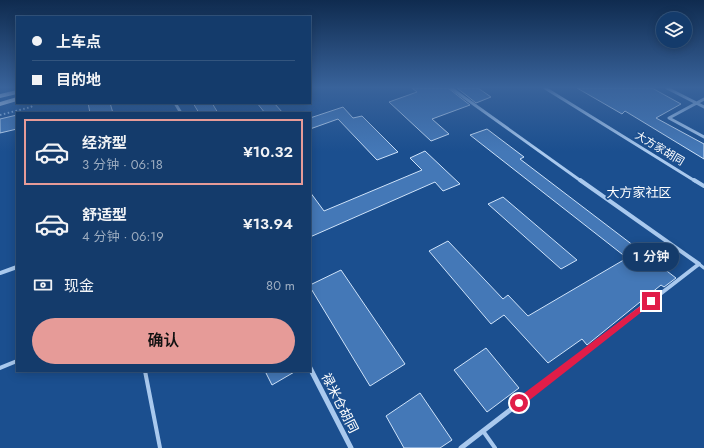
<!DOCTYPE html>
<html lang="zh">
<meta charset="utf-8">
<style>
:root{--surface:#143b6b;--page:#1d4271;--text:#f1f3f6;--muted:#9dadc1;--line:#33557e;--accent:#e69b98}
body{margin:0;font-family:Jost,"Noto Sans SC",sans-serif;background:var(--page);color:var(--text);height:100vh;display:flex;flex-direction:column;font-size:15px;white-space:nowrap}
*{box-sizing:border-box;margin:0}
p{font-size:13px;color:var(--muted)}
.icon{flex:none;width:22px;height:22px;fill:none;stroke:currentColor;stroke-width:2;stroke-linecap:round;stroke-linejoin:round}
.map{position:relative;flex:1;overflow:hidden}
.side{position:absolute;left:16px;top:112px;width:295px;height:260px;display:flex;flex-direction:column;background:var(--surface);border-radius:0px;box-shadow:0 2px 10px #0003,0 0 0 1px var(--line)}
.side>*{flex:none}
.top-card{position:absolute;left:16px;top:16px;width:295px;height:88px;border-radius:0px;box-shadow:0 2px 10px #0003,0 0 0 1px var(--line);display:grid;align-content:center;height:88px;padding:0 16px;background:var(--surface)}
.tools{position:absolute;left:656px;top:12px;display:grid;gap:8px}
.tools a{display:grid;place-items:center;width:36px;height:36px;border-radius:50%;background:var(--surface);box-shadow:0 2px 10px #0003,0 0 0 1px var(--line);font-size:20px}
.end{position:absolute;width:18px;height:18px;margin:-9px;border:5px solid #e11d48;background:#fff;box-shadow:0 0 0 2px #fff}
.from{border-radius:50%}
.bubble{position:absolute;height:28px;border-radius:14px;background:var(--surface);box-shadow:0 2px 10px #0003,0 0 0 1px var(--line);font-size:13px;font-weight:600;line-height:28px;text-align:center}
.top-card b{display:flex;align-items:center;gap:14px;height:38px;font-size:15px}
.top-card b+b{border-top:1px solid var(--line)}
.top-card i{width:10px;height:10px;background:var(--text)}
ul{padding:7px 0 0;list-style:none}
li{display:flex;align-items:center;gap:12px;height:66px;margin:0 8px 6px;padding:0 8px;border:2px solid transparent;border-radius:0px}
li div{flex:1}
li b{display:block;font-size:15px}
li em{font-style:normal;font-weight:600}
li.selected{border-color:var(--accent)}
li>.icon{width:36px;height:36px;stroke-width:1.5}
.pay{display:flex;align-items:center;gap:10px;height:44px;padding:0 16px;font-size:15px}
.pay p{margin-inline-start:auto}
.primary-button{display:flex;gap:8px;margin-top:auto;padding:8px 16px}
.primary-button a{flex:1;height:46px;border-radius:24px;background:var(--accent);color:#111;font-size:16px;font-weight:600;line-height:46px;text-align:center}
.map>svg:first-child{display:block}
.building{fill:#4478b7;stroke:#cfe3fa}
.lines{fill:none;stroke-linecap:round;stroke-linejoin:round}
.path{stroke:#a9c9ee;stroke-width:2;stroke-dasharray:1.5 2.5;stroke-linecap:butt}
.service-far1{stroke:#a9c9ee;stroke-width:3}
.service{stroke:#a9c9ee;stroke-width:4}
.minor-far2{stroke:#a9c9ee;stroke-width:3}
.minor-far1{stroke:#a9c9ee;stroke-width:4}
.minor{stroke:#a9c9ee;stroke-width:5}
.secondary{fill:#d6e6fa;fill-rule:evenodd}
.route{fill:#e11d48}
.labels{text-anchor:middle;dominant-baseline:central;stroke-width:3.5;stroke-linejoin:round;paint-order:stroke}
.street-label{font-size:11px;fill:#fff;stroke:#1b4f8f}
.quarter-label{font-size:13px;fill:#fff;stroke:#1b4f8f}
.near-street-label{font-size:13px;fill:#fff;stroke:#1b4f8f}
</style>
<div class="map">
<svg width="704" height="448" viewBox="0 0 704 448">
<rect width="100%" height="100%" fill="#1b4f8f"/>
<path class="building" d="M412 88H448L470 105 432 119 449 134 431 141 389 102 417 92Z
M457 88H478L491 97 476 103Z
M577 88H652L681 104 656 118 704 144V159L625 111 622 114Z
M88 103H110L113 113H90Z
M193 103H212L218 113H199Z
M257 103H274L283 113H265Z
M343 107 353 118 362 116 398 152 377 160 338 119 310 129V118Z
M17 115V129L0 133V119Z
M487 129 524 157 520 159 676 278 664 287 661 285 587 345 582 339 548 363 504 315 491 324 429 251 448 241 503 299 508 295 528 316 627 258 470 135Z
M425 151 460 184 443 191 435 182 310 237V192L324 211 422 170 410 158Z
M503 197 577 260 561 269 488 204Z
M341 270 405 364 370 386 310 287V285Z
M486 348 519 388 487 412 454 370Z
M265 371H296L272 385Z
M420 393 452 440 440 448H404L386 416Z"/>
<g class="lines">
<path class="path" d="M0 115 31 107 35 103"/>
<path class="service-far1" d="M699 264 704 268"/>
<path class="service" d="M0 368 17 361
M145 371 160 448
M483 431 495 448"/>
<path class="minor-far2" d="M451 88 581 181
M545 88 695 181
M667 88 704 107
M704 99 669 118 704 137
M175 103 181 113"/>
<path class="minor-far1" d="M580 180 699 264 655 298
M694 180 704 186
M0 273 17 267"/>
<path class="minor" d="M310 368 351 448
M461 448 656 297"/>
<path class="secondary" d="M17 90V94L0 98V94Z
M17 97V101L0 106V102Z"/>
</g>
<linearGradient id="sky" x2="0" y2="1"><stop stop-color="#0f2b4f"/><stop offset="0.58" stop-color="#39639b"/><stop offset="1" stop-color="#39639b" stop-opacity="0"/></linearGradient>
<rect width="704" height="151" fill="url(#sky)"/>
<path class="route" d="M651 298 655 301 653 303 522 406H515V400Z"/>
<g class="labels">
<g class="street-label">
<text transform="translate(660 148) rotate(31)">大方家胡同</text>
</g>
<g class="quarter-label">
<text x="639" y="192">大方家社区</text>
</g>
<g class="near-street-label">
<text transform="translate(340 403) rotate(63)">禄米仓胡同</text>
</g>
</g>
</svg>
<div class="tools">
<a><svg class="icon" aria-label="layers" viewBox="0 0 24 24"><path d="M12 4l9 5-9 5-9-5zM3 14l9 5 9-5"/></svg></a>
</div>
<i class="end from" style="left:519px;top:403px"></i>
<i class="end" style="left:651px;top:301px"></i>
<div class="bubble" style="left:623px;top:243px;width:56px">1 分钟</div>
<div class="top-card">
<b><i class="from"></i>上车点</b>
<b><i></i>目的地</b>
</div>
<section class="side">
<ul>
<li class="selected"><svg class="icon" aria-label="car" viewBox="0 0 24 24"><path d="M5 17H2v-5l4-1 3-4h7l3 4 3 1v5h-3M9 17h6M6 11h13"/><circle cx="7" cy="17" r="2"/><circle cx="17" cy="17" r="2"/></svg><div><b>经济型</b><p>3 分钟 · 06:18</p></div><em>¥10.32</em></li>
<li><svg class="icon" aria-label="car" viewBox="0 0 24 24"><path d="M5 17H2v-5l4-1 3-4h7l3 4 3 1v5h-3M9 17h6M6 11h13"/><circle cx="7" cy="17" r="2"/><circle cx="17" cy="17" r="2"/></svg><div><b>舒适型</b><p>4 分钟 · 06:19</p></div><em>¥13.94</em></li>
</ul>
<div class="pay"><svg class="icon" aria-label="cash" viewBox="0 0 24 24"><path d="M3 7h18v10H3z"/><circle cx="12" cy="12" r="2"/></svg>现金<p>80 m</p></div>
<div class="primary-button"><a>确认</a></div>
</section>
</div>
